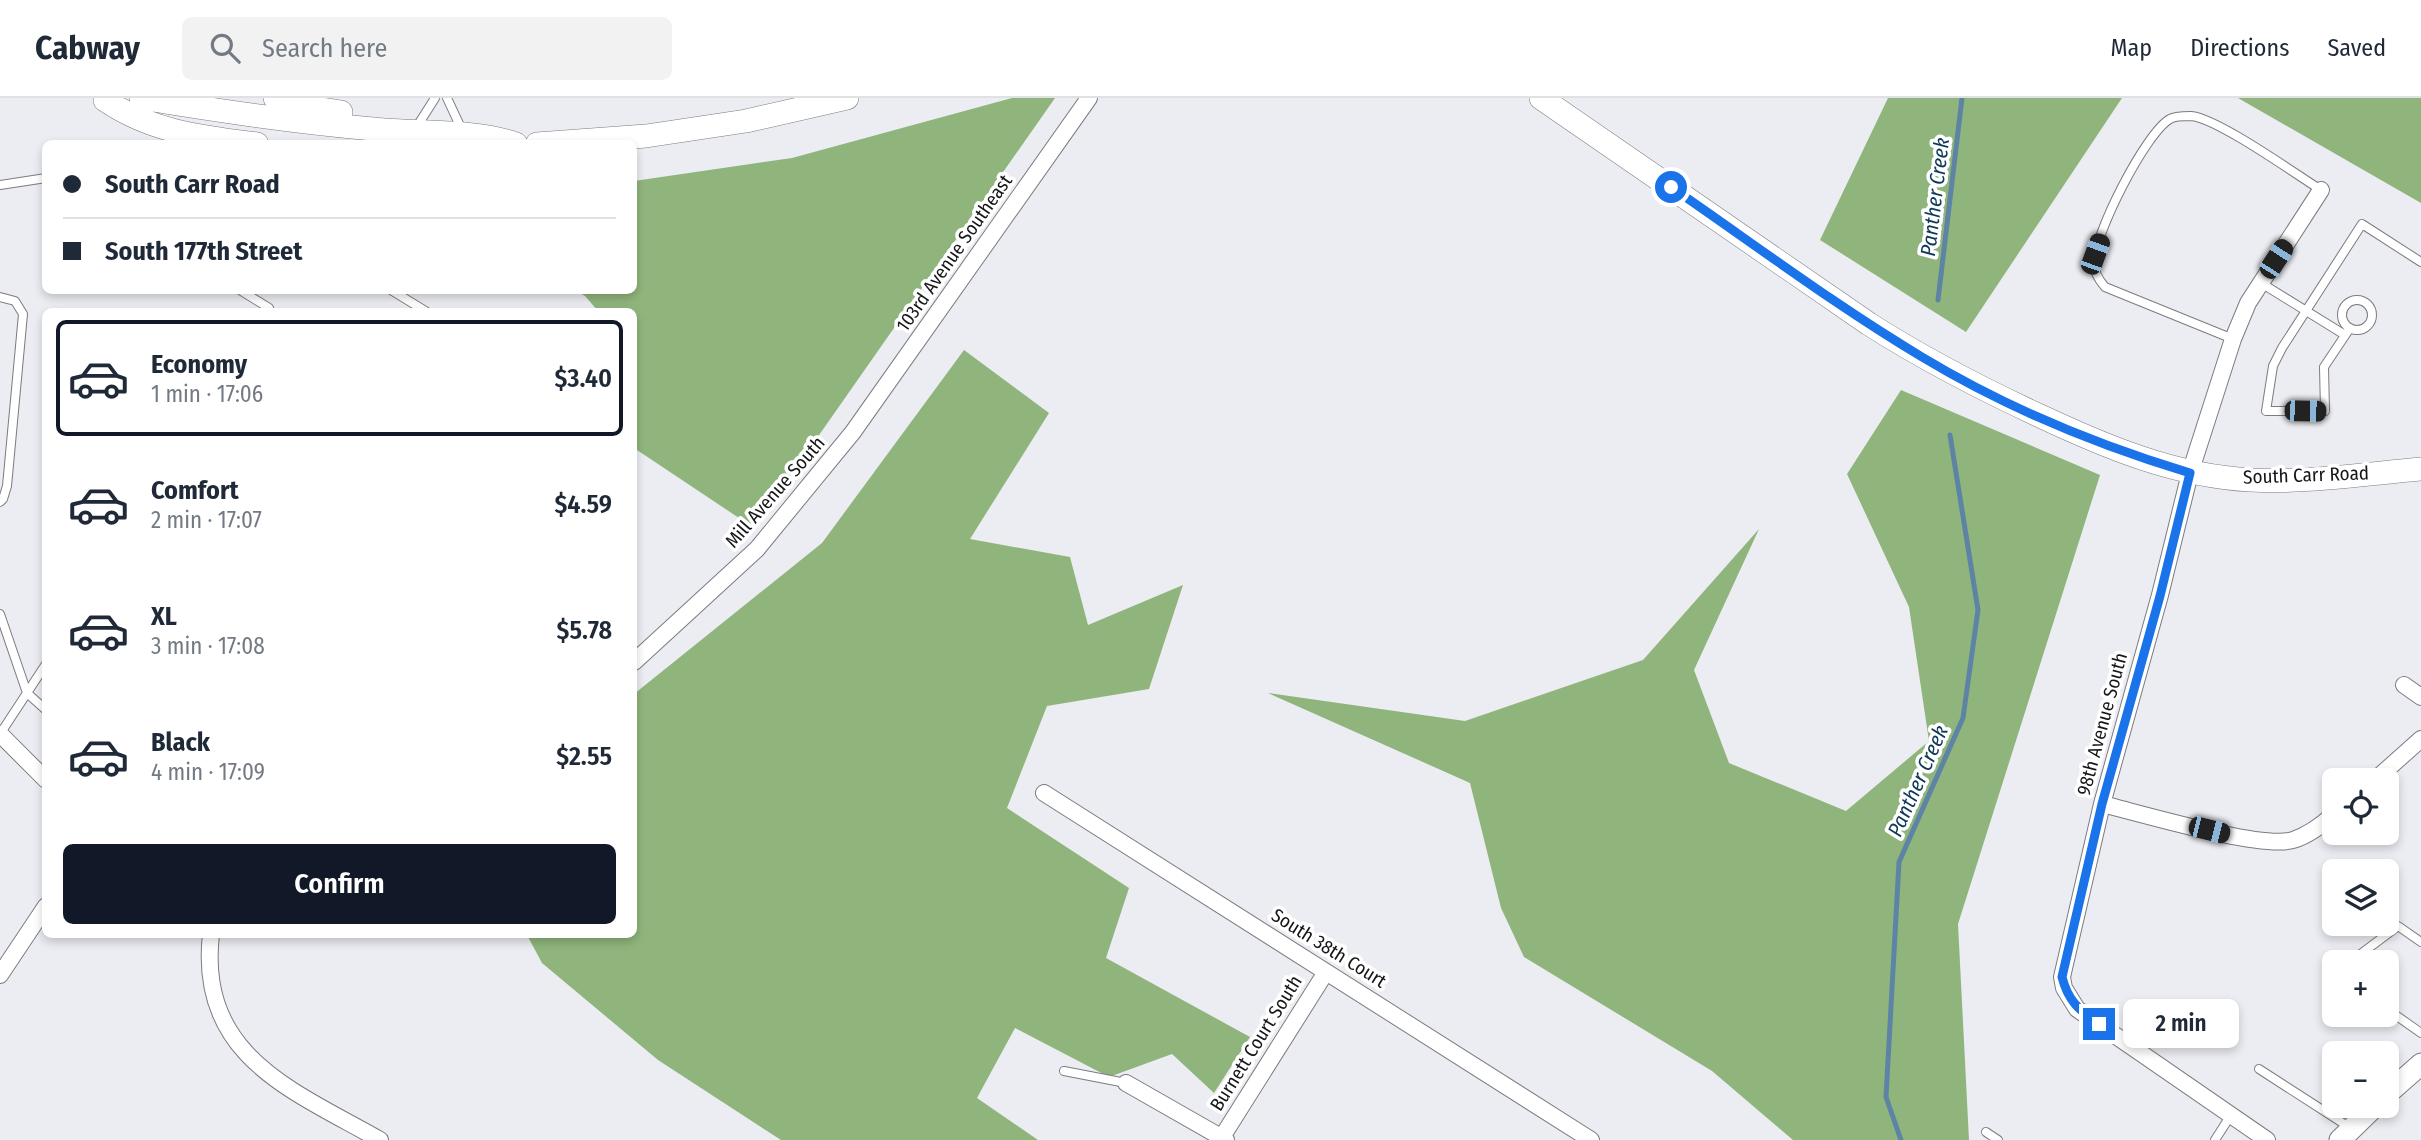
<!DOCTYPE html>
<meta charset="utf-8">
<style>
:root{--surface:#fff;--page:#f2f2f3;--text:#1f2937;--muted:#747a83;--line:#e0e1e3;--accent:#111827}
body{margin:0;font-family:"Fira Sans Condensed",sans-serif;background:var(--page);color:var(--text);height:100vh;display:flex;flex-direction:column;font-size:26px;white-space:nowrap}
*{box-sizing:border-box;margin:0}
p{font-size:23px;color:var(--muted)}
.icon{flex:none;width:38px;height:38px;fill:none;stroke:currentColor;stroke-width:2;stroke-linecap:round;stroke-linejoin:round}
.map{position:relative;flex:1;overflow:hidden}
.panel{position:absolute;left:42px;top:210px;width:595px;height:630px;display:flex;flex-direction:column;background:var(--surface);border-radius:10px;box-shadow:0 4px 10px #0003}
.panel>*{flex:none}
.banner{position:absolute;left:42px;top:42px;width:595px;height:154px;border-radius:10px;box-shadow:0 4px 10px #0003;display:grid;align-content:center;height:154px;padding:0 21px;background:var(--surface)}
.tools{position:absolute;left:2322px;top:670px;display:grid;gap:14px}
.tools a{display:grid;place-items:center;width:77px;height:77px;border-radius:10px;background:var(--surface);box-shadow:0 4px 10px #0003;font-size:35px}
.end{position:absolute;width:32px;height:32px;margin:-16px;border:9px solid #1a73e8;background:#fff;box-shadow:0 0 0 4px #fff}
.from{border-radius:50%}
.bubble{position:absolute;height:49px;border-radius:10px;background:var(--surface);box-shadow:0 4px 10px #0003;font-size:23px;font-weight:600;line-height:49px;text-align:center}
.car{position:absolute;width:21px;height:42px;margin:-21px -10px;border-radius:9px;box-shadow:0 0 5px 2px #0007;background:linear-gradient(#222 24%,#8ab4d8 0 40%,#222 0 76%,#8ab4d8 0 86%,#222 0)}
.banner b{display:flex;align-items:center;gap:24px;height:66px;font-size:26px}
.banner b+b{border-top:2px solid var(--line)}
.banner i{width:18px;height:18px;background:var(--text)}
ul{padding:12px 0 0;list-style:none}
li{display:flex;align-items:center;gap:21px;height:116px;margin:0 14px 10px;padding:0 7px;border:4px solid transparent;border-radius:10px}
li div{flex:1}
li b{display:block;font-size:26px}
li em{font-style:normal;font-weight:600}
li.active{border-color:var(--accent)}
li>.icon{width:63px;height:63px;stroke-width:1.5}
.primary-button{display:flex;gap:14px;margin-top:auto;padding:14px 21px}
.primary-button a{flex:1;height:80px;border-radius:10px;background:var(--accent);color:#fff;font-size:28px;font-weight:600;line-height:80px;text-align:center}
header{display:flex;align-items:center;gap:42px;box-sizing:border-box;height:98px;padding:0 35px;background:var(--surface);border-bottom:2px solid var(--line)}
header strong{font-size:33px}
nav{display:flex;gap:38px;margin-inline-start:auto;font-size:24px}
.search{width:490px;height:63px;background:var(--page);display:flex;align-items:center;gap:18px;box-sizing:border-box;padding:0 24px;border-radius:10px;color:var(--muted);font-size:26px}
.map>svg:first-child{display:block}
.forest{fill:#90b57c}
.lines{fill:none;stroke-linecap:round;stroke-linejoin:round}
.stream{stroke:#5e84a5;stroke-width:5}
.service-casing{stroke:#7b7c80;stroke-width:10}
.minor-casing{stroke:#7b7c80;stroke-width:18}
.tertiary-casing{stroke:#7b7c80;stroke-width:23}
.secondary-casing{stroke:#7b7c80;stroke-width:24}
.service{stroke:#fff;stroke-width:8}
.minor{stroke:#fff;stroke-width:16}
.tertiary{stroke:#fff;stroke-width:21}
.secondary{stroke:#fff;stroke-width:23}
.route{stroke:#1a73e8;stroke-width:9}
.labels{text-anchor:middle;dominant-baseline:central;stroke-width:7;stroke-linejoin:round;paint-order:stroke}
.street-label{font-size:19px;fill:#151617;stroke:#fff}
.water-label{font-size:21px;font-style:italic;fill:#0e3857;stroke:#fff}
</style>
<header>
<strong>Cabway</strong>
<div class="search"><svg class="icon" aria-label="search" viewBox="0 0 24 24"><circle cx="10" cy="10" r="6"/><path d="M15 15l6 6"/></svg>Search here</div>
<nav><a>Map</a><a>Directions</a><a>Saved</a></nav>
</header>
<div class="map">
<svg width="2421" height="1042" viewBox="0 0 2421 1042">
<rect width="100%" height="100%" fill="#ecedf2"/>
<path class="forest" d="M1012 0H1055L754 430 634 350V214L598 213 585 198 576 193 634 192V83L792 60Z
M1888 0H2122L1966 234 1820 142Z
M2238 0H2421V105Z
M964 252 1049 315 970 441 1070 459 1088 527 1183 487 1149 591 1047 608 1007 710 1129 790 1106 860 1250 939 1214 995 1172 956 1109 979 1015 930 977 1000 1038 1042H781L658 962 542 865 527 837 634 836V596L822 445Z
M1901 292 2100 377 1958 826 1969 1042H1793L1712 973 1524 859 1501 810 1470 685 1268 595 1465 623 1643 562 1759 431 1694 572 1729 665 1846 713 1929 643 1909 509 1847 376Z"/>
<g class="lines">
<path class="stream" d="M1938 202 1962 0
M1901 1042 1886 999 1899 764 1963 620 1978 512 1950 337"/>
<defs>
<path id="service" d="M447 0 462 32
M416 30 435 0
M0 87 46 80
M2261 185 2345 237
M240 192 269 210 270 214
M391 192 427 214
M0 199 15 203 23 216 7 388 3 401 0 404
M2342 217a15 15 0 1 1 30 0a15 15 0 1 1-30 0Z
M2350 230 2324 269 2325 313H2266L2273 268 2282 250 2362 126 2421 164
M2233 241 2105 189C2099 182 2094 175 2094 166 2093 138 2146 34 2170 21 2174 18 2186 18 2191 18 2217 20 2294 75 2321 92
M0 516 27 595 46 612
M0 636 46 566
M2350 864 2398 828 2421 844
M2387 911 2421 935
M2259 971 2349 1029
M1064 973 1126 985
M1986 1034 1998 1042
M2215 1042 2231 1017"/>
<path id="minor" d="M634 564 757 451 853 334 1089 0
M2404 587 2421 599
M0 636 46 682
M2375 682 2421 641
M1044 695 1591 1042
M2102 706C2139 715 2263 752 2293 742 2309 737 2322 727 2334 716
M211 836C197 958 292 992 380 1042
M0 877 46 808
M1126 985 1226 1042
M1222 1039 1326 874
M2267 1042 2077 911 2064 890 2062 879 2102 706 2160 497 2190 375 2233 241 2248 205 2321 92"/>
<path id="tertiary" d="M2387 996 2421 966
M2340 1042 2375 1008"/>
<path id="secondary" d="M141 0C218 13 295 24 373 31 418 36 475 31 516 46
M275 0 281 5 341 14
M1541 0 1869 226C1924 261 1980 290 2038 317 2106 349 2175 378 2251 382 2307 385 2365 376 2421 371
M105 2C152 34 201 39 257 46
M537 46 646 38 746 23 847 0"/>
</defs>
<use href="#service" class="service-casing"/>
<use href="#minor" class="minor-casing"/>
<use href="#tertiary" class="tertiary-casing"/>
<use href="#secondary" class="secondary-casing"/>
<use href="#service" class="service"/>
<use href="#minor" class="minor"/>
<use href="#tertiary" class="tertiary"/>
<use href="#secondary" class="secondary"/>
</g>
<g class="lines">
<path class="route" d="M1671 89C1754 146 1835 207 1922 259 2005 309 2097 347 2190 375L2160 498 2102 706 2062 879C2068 903 2079 912 2099 926"/>
</g>
<g class="labels">
<g class="street-label">
<text transform="translate(954 155) rotate(-55)">103rd Avenue Southeast</text>
<text transform="translate(2306 377) rotate(-2)">South Carr Road</text>
<text transform="translate(775 394) rotate(-49)">Mill Avenue South</text>
<text transform="translate(2102 626) rotate(-75)">98th Avenue South</text>
<text transform="translate(1329 850) rotate(32)">South 38th Court</text>
<text transform="translate(1256 945) rotate(-58)">Burnett Court South</text>
</g>
<g class="water-label">
<text transform="translate(1935 99) rotate(-83)">Panther Creek</text>
<text transform="translate(1918 683) rotate(-66)">Panther Creek</text>
</g>
</g>
</svg>
<div class="tools">
<a><svg class="icon" aria-label="locate" viewBox="0 0 24 24"><circle cx="12" cy="12" r="6"/><path d="M12 2v4M12 18v4M2 12h4M18 12h4"/></svg></a>
<a><svg class="icon" aria-label="layers" viewBox="0 0 24 24"><path d="M12 4l9 5-9 5-9-5zM3 14l9 5 9-5"/></svg></a>
<a>+</a>
<a>−</a>
</div>
<i class="end from" style="left:1671px;top:89px"></i>
<i class="end" style="left:2099px;top:926px"></i>
<div class="bubble" style="left:2123px;top:901px;width:116px">2 min</div>
<i class="car" style="left:2095px;top:156px;rotate:20deg"></i>
<i class="car" style="left:2276px;top:161px;rotate:33deg"></i>
<i class="car" style="left:2305px;top:313px;rotate:91deg"></i>
<i class="car" style="left:2209px;top:732px;rotate:104deg"></i>
<div class="banner">
<b><i class="from"></i>South Carr Road</b>
<b><i></i>South 177th Street</b>
</div>
<section class="panel">
<ul>
<li class="active"><svg class="icon" aria-label="car" viewBox="0 0 24 24"><path d="M5 17H2v-5l4-1 3-4h7l3 4 3 1v5h-3M9 17h6M6 11h13"/><circle cx="7" cy="17" r="2"/><circle cx="17" cy="17" r="2"/></svg><div><b>Economy</b><p>1 min · 17:06</p></div><em>$3.40</em></li>
<li><svg class="icon" aria-label="car" viewBox="0 0 24 24"><path d="M5 17H2v-5l4-1 3-4h7l3 4 3 1v5h-3M9 17h6M6 11h13"/><circle cx="7" cy="17" r="2"/><circle cx="17" cy="17" r="2"/></svg><div><b>Comfort</b><p>2 min · 17:07</p></div><em>$4.59</em></li>
<li><svg class="icon" aria-label="car" viewBox="0 0 24 24"><path d="M5 17H2v-5l4-1 3-4h7l3 4 3 1v5h-3M9 17h6M6 11h13"/><circle cx="7" cy="17" r="2"/><circle cx="17" cy="17" r="2"/></svg><div><b>XL</b><p>3 min · 17:08</p></div><em>$5.78</em></li>
<li><svg class="icon" aria-label="car" viewBox="0 0 24 24"><path d="M5 17H2v-5l4-1 3-4h7l3 4 3 1v5h-3M9 17h6M6 11h13"/><circle cx="7" cy="17" r="2"/><circle cx="17" cy="17" r="2"/></svg><div><b>Black</b><p>4 min · 17:09</p></div><em>$2.55</em></li>
</ul>
<div class="primary-button"><a>Confirm</a></div>
</section>
</div>
